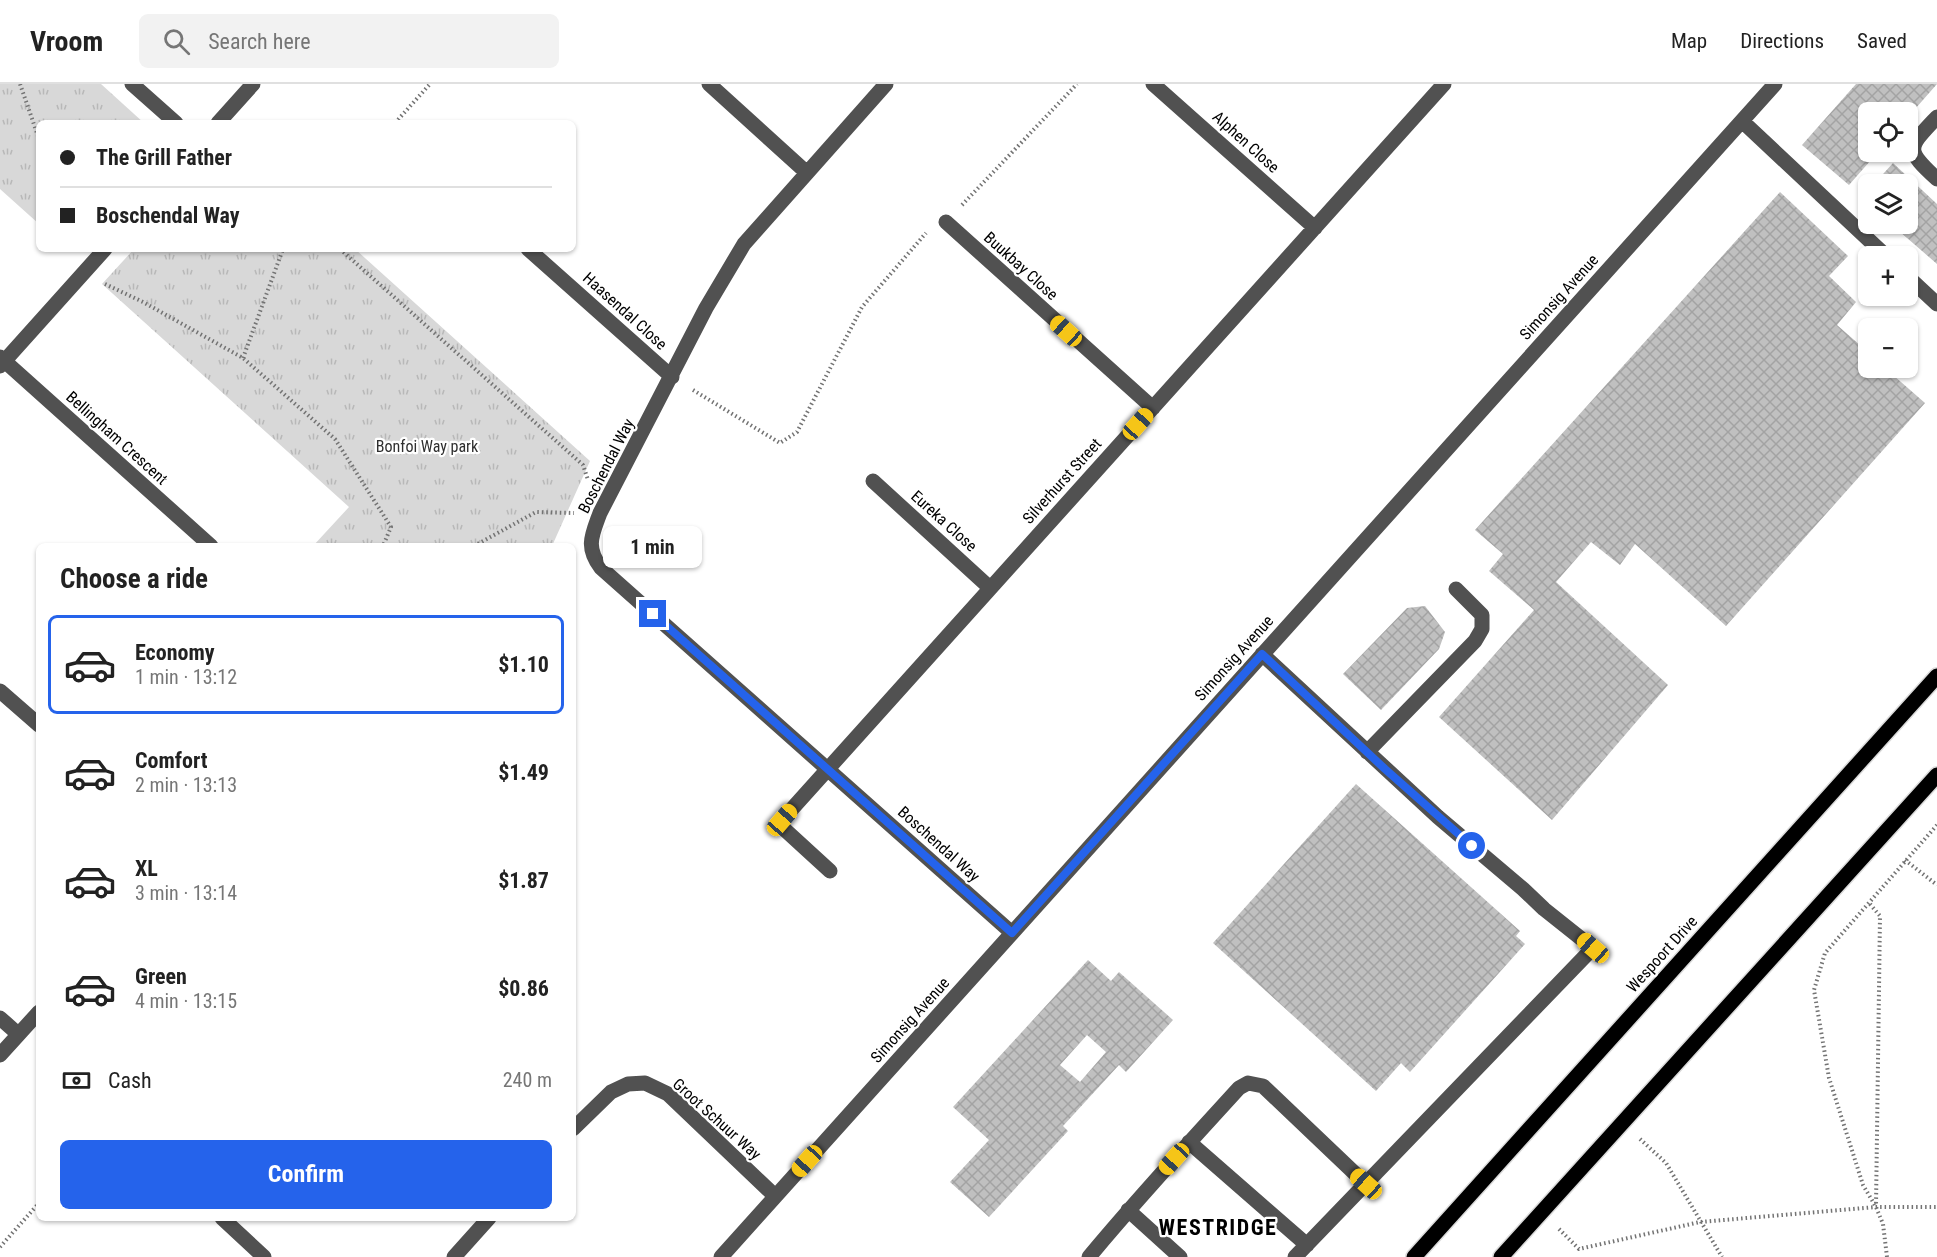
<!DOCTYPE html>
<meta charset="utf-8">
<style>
:root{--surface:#fff;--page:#f2f2f2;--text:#222;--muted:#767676;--line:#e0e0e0;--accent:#2563eb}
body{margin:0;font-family:"Roboto Condensed",sans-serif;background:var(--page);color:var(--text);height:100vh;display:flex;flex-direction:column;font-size:22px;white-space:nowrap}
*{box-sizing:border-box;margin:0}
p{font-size:20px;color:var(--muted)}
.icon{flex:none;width:33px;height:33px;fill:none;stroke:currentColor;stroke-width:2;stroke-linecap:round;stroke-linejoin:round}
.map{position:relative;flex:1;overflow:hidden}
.side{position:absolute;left:36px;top:459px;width:540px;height:678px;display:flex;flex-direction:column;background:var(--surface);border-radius:9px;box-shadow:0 2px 4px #0004}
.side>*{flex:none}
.top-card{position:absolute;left:36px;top:36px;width:540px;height:132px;border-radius:9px;box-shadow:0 2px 4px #0004;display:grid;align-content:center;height:132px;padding:0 24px;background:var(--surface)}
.tools{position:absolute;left:1858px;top:18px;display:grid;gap:12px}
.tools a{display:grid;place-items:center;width:60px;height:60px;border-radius:9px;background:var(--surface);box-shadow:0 2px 4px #0004;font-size:30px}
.end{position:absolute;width:27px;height:27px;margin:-14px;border:8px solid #2563eb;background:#fff;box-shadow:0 0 0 3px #fff}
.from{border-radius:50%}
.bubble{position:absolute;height:42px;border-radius:9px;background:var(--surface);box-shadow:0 2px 4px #0004;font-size:20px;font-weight:700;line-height:42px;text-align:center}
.car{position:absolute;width:18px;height:36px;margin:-18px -9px;border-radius:8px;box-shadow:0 0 4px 2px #0007;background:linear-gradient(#f5c518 24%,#345 0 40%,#f5c518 0 76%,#345 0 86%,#f5c518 0)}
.top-card b{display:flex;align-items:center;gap:21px;height:57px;font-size:22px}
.top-card b+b{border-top:2px solid var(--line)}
.top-card i{width:15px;height:15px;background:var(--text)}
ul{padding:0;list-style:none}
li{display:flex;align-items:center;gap:18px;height:99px;margin:0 12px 9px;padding:0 12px;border:3px solid transparent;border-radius:9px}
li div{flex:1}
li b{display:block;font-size:22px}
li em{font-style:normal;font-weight:700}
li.active{border-color:var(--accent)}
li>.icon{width:54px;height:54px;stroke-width:1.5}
h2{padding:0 24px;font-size:27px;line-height:72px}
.pay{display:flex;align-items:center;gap:15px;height:66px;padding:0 24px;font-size:22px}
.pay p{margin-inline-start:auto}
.action{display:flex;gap:12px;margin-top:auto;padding:12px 24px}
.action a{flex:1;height:69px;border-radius:9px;background:var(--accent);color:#fff;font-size:24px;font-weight:700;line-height:69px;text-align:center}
header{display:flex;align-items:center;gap:36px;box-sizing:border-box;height:84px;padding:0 30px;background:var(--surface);border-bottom:2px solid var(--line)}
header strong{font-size:28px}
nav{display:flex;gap:33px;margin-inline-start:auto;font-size:21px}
.search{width:420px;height:54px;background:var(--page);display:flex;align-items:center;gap:15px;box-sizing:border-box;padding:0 21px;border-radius:9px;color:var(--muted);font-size:22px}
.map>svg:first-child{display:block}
.park{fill:url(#park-tufts)}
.building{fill:url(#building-cross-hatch);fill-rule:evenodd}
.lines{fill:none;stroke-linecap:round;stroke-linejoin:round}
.major-casing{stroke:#dbdbdb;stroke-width:18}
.path{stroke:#737373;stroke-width:4;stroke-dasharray:1.5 3;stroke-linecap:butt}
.minor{stroke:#515151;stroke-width:15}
.major{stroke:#000;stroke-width:15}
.route{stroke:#2563eb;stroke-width:8}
.labels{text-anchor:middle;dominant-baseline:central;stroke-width:4.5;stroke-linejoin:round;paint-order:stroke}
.street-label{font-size:16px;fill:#000;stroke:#fff}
.park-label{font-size:16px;fill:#2f2f2f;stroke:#fff}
.district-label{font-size:22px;font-weight:bold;letter-spacing:1.5px;fill:#000;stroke:#fff}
</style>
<header>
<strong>Vroom</strong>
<div class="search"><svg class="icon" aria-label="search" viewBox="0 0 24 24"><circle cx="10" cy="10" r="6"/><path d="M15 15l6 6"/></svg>Search here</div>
<nav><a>Map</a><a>Directions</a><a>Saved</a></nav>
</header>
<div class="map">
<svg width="1937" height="1173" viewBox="0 0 1937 1173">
<defs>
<pattern id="park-tufts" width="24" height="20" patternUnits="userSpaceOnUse" patternTransform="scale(1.5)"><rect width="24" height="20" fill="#d8d8d8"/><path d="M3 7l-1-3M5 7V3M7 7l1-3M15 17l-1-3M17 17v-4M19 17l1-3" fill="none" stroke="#b8b8b8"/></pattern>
<pattern id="building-cross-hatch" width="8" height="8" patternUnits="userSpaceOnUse" patternTransform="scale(1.5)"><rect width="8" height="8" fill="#c0c0c0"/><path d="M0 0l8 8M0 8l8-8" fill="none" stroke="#a3a3a3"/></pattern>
</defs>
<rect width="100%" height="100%" fill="#fff"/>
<path class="park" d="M0 0H101L144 39H39V140L0 105Z
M134 165H355L590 377 552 462H313L349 423 102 200Z"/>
<path class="building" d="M1856 0H1937L1908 33V28H1869V68H1878L1849 101 1802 61Z
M1893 79 1937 120V180L1891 140H1908V100H1874Z
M1869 106V120L1862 114Z
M1780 108 1848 172 1829 192 1856 218 1837 241 1869 269V284H1885L1925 319 1726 542 1635 460 1620 481 1591 458 1556 498 1668 601 1552 736 1439 633 1534 526 1489 487 1503 470 1475 446Z
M1425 522 1445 548 1439 565 1381 626 1343 590 1407 524Z
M1356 700 1520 847 1516 852 1525 860 1410 988 1401 979 1376 1007 1213 859Z
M1088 876 1111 897 1119 888 1173 936 1126 988 1119 981 1063 1042 1068 1047 989 1133 950 1098 989 1056 953 1023ZM1087 951 1106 968 1080 998 1060 981Z"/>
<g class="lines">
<defs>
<path id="major" d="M1414 1173 1937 592
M1501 1173 1937 691"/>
</defs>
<use href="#major" class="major-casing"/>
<path class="path" d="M20 0 39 55
M395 39 430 0
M962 121 1077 0
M340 165 583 381 588 396
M105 200 143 218 243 274 335 355 391 443 383 462
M243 274 283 165
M693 306 780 359 797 348 862 223 926 149
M474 462 536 428 574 429
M1905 776 1937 801
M1870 820 1880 832 1876 1122
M1640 1055 1666 1079 1722 1173
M1559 1145 1579 1165 1700 1138 1876 1123H1937
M0 1163 39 1119
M1887 1173 1883 1140 1876 1123 1863 1101 1829 994 1814 906 1825 869 1937 741"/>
<path class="minor" d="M132 0 176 39
M709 0 806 88
M886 0 744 160 706 224 600 429C592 451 585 463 601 484L1012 849
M1153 0 1315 144
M1937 33C1908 64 1904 65 1937 95
M1742 37 1886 172
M218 39 253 0
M946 138 1153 324
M528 165 672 293
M1908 193 1937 220
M0 273 211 462
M0 282 105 165
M873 397 990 504
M1262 570 1438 733 1523 805 1544 825 1593 864 1295 1173
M0 607 39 641
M1367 668 1475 557 1482 545V531L1456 505
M830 787 783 744 782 736 1444 0
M0 934 18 950
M0 971 39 928
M573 1045 611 1008 628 1000 645 999 668 1010 775 1112
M1189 1058 1307 1161
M1128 1126 1180 1173
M222 1134 264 1173
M454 1173 489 1134
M721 1173 1775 0
M1089 1173C1137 1115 1188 1060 1239 1004L1248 999 1263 1002 1366 1100"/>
<use href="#major" class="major"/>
</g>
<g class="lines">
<path class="route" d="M653 530 1012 849 1262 570 1385 685 1472 762"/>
</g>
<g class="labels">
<g class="street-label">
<text transform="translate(1246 58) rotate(42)">Alphen Close</text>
<text transform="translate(1021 182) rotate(42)">Buukbay Close</text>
<text transform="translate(1559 213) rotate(-48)">Simonsig Avenue</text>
<text transform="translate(625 227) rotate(42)">Haasendal Close</text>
<text transform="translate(117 354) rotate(42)">Bellingham Crescent</text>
<text transform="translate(606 382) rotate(-63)">Boschendal Way</text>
<text transform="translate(1062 397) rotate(-48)">Silverhurst Street</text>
<text transform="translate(944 437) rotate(42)">Eureka Close</text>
<text transform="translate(1234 574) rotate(-48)">Simonsig Avenue</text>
<text transform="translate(939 760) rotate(42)">Boschendal Way</text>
<text transform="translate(1662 870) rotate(-48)">Wespoort Drive</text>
<text transform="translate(910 936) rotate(-48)">Simonsig Avenue</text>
<text transform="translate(717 1035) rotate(42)">Groot Schuur Way</text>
</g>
<g class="park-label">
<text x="427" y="362">Bonfoi Way park</text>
</g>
<g class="district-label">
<text x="1218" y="1143">WESTRIDGE</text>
</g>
</g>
</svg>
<div class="tools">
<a><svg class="icon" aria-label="locate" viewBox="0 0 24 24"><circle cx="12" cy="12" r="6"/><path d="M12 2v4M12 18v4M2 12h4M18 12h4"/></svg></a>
<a><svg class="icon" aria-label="layers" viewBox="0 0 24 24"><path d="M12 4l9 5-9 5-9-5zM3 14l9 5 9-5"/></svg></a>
<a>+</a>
<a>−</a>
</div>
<i class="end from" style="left:1472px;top:762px"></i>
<i class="end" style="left:653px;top:530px"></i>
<div class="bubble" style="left:603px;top:442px;width:99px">1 min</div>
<i class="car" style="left:1066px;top:247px;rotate:312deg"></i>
<i class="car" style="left:1138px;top:340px;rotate:42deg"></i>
<i class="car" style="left:782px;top:736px;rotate:41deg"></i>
<i class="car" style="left:1593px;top:864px;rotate:311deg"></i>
<i class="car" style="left:1174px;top:1075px;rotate:222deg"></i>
<i class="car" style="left:807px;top:1077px;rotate:222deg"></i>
<i class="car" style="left:1366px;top:1100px;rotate:312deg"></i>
<div class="top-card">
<b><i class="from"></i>The Grill Father</b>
<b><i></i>Boschendal Way</b>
</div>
<section class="side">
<h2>Choose a ride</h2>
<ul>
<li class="active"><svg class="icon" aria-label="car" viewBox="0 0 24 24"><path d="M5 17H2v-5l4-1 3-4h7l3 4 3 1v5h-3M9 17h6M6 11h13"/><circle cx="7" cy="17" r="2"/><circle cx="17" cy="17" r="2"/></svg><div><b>Economy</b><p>1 min · 13:12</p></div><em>$1.10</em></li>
<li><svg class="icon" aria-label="car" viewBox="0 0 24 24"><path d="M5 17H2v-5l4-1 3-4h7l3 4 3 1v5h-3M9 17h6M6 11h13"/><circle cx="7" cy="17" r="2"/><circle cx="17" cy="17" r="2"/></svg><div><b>Comfort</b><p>2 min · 13:13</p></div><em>$1.49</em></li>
<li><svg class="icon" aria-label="car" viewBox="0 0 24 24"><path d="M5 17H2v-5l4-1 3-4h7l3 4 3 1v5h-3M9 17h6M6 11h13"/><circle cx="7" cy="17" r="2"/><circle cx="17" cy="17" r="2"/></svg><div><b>XL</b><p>3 min · 13:14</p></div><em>$1.87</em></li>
<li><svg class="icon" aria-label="car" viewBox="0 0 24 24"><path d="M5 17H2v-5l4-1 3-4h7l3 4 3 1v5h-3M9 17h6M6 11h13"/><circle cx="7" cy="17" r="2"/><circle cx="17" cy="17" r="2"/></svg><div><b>Green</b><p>4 min · 13:15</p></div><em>$0.86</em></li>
</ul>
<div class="pay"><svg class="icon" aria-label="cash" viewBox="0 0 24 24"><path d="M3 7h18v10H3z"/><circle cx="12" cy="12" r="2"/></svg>Cash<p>240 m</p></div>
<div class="action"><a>Confirm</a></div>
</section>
</div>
